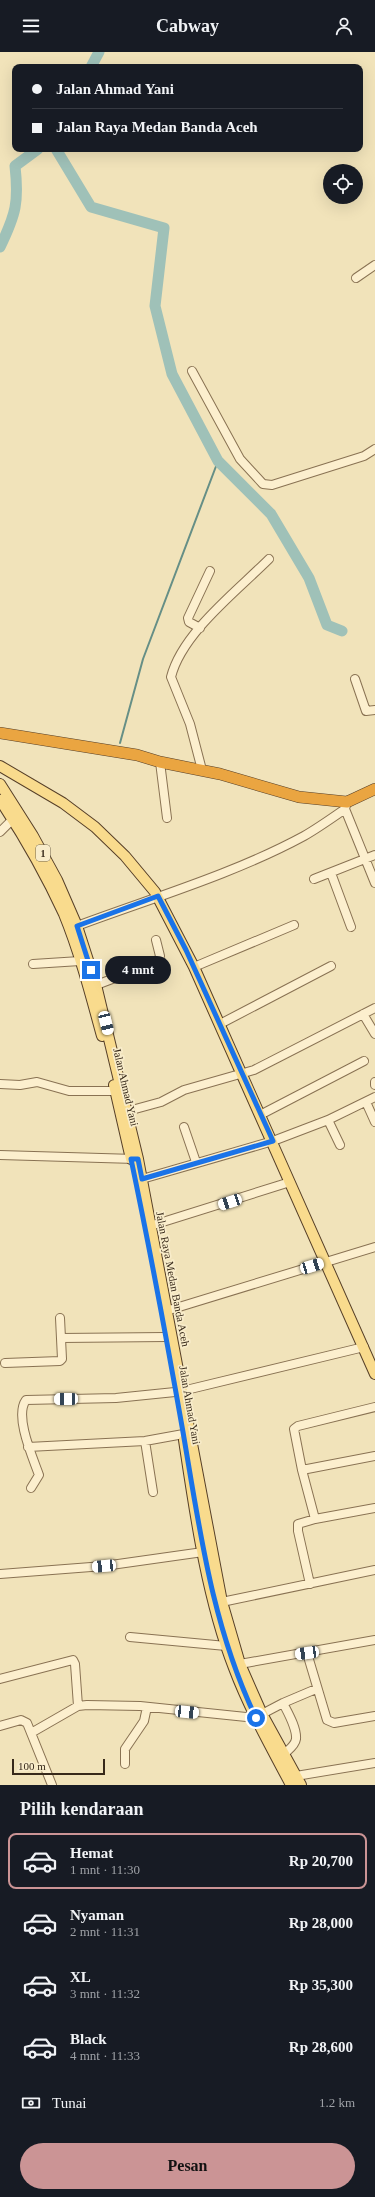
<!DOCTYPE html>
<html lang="id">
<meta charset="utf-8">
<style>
:root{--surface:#171b24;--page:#242831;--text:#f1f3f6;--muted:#9ea1a6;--line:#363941;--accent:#cb9495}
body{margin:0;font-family:"Times New Roman",serif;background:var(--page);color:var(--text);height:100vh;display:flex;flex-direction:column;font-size:15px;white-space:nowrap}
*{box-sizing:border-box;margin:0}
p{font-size:13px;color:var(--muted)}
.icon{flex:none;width:22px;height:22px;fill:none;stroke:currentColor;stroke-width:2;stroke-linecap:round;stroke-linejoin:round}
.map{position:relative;height:1733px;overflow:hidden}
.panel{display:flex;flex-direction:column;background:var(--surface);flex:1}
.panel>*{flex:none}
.hud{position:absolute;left:12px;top:12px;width:351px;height:88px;border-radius:8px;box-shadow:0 4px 16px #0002;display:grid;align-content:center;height:88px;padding:0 20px;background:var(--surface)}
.buttons{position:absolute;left:323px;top:112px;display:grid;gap:8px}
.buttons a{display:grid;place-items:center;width:40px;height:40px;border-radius:50%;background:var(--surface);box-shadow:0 4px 16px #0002;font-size:20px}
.scale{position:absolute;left:12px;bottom:10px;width:93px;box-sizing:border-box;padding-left:4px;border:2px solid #37291a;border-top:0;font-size:11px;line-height:14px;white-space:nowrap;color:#37291a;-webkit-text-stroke:3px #f8ecca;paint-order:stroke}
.end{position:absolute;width:18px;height:18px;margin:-9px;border:5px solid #1a73e8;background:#fff;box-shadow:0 0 0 2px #fff}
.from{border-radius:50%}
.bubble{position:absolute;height:28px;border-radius:14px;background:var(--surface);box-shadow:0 4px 16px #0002;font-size:13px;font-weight:800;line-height:28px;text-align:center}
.car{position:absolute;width:12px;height:24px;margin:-12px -6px;border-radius:5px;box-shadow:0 0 3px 1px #0007;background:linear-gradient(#fff 24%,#345 0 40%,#fff 0 76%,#345 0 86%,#fff 0)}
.hud b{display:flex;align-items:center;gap:14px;height:38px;font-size:15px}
.hud b+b{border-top:1px solid var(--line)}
.hud i{width:10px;height:10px;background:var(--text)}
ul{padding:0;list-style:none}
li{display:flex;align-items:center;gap:12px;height:56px;margin:0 8px 6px;padding:0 12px;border:2px solid transparent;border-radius:8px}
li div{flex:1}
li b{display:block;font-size:15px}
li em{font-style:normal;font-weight:800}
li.on{border-color:var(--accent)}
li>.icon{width:36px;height:36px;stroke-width:1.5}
h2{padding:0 20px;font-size:18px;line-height:48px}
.pay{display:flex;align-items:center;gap:10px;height:44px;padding:0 20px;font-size:15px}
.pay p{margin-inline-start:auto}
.cta{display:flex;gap:8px;margin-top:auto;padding:8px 20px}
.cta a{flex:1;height:46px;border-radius:24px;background:var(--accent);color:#111;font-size:16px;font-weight:800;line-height:46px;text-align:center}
header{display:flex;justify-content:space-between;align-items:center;height:52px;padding:0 20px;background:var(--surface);font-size:18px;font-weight:800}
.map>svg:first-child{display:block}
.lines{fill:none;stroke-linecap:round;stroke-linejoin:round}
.stream{stroke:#668f86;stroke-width:2}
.river{stroke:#9fc1b8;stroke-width:11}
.minor-casing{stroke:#897253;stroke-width:10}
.major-casing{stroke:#563f28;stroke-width:12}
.highway-casing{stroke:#563f28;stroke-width:12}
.minor{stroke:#fcefce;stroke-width:8}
.major{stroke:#f9db8d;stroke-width:10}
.highway{stroke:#eaa541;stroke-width:11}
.route{stroke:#1a73e8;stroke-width:5}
.labels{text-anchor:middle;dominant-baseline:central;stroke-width:3.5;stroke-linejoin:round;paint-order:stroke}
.shield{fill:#f8ecca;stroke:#71644f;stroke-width:1}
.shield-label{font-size:10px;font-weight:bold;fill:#37291a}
.street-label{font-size:11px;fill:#37291a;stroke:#f8ecca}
</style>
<header><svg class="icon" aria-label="menu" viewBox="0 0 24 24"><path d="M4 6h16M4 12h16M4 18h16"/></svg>Cabway<svg class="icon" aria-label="person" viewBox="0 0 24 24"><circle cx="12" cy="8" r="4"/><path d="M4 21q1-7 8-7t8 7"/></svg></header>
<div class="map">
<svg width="375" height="1733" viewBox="0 0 375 1733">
<rect width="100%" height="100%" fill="#f1e3ba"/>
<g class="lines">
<path class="stream" d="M120 691 143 607 218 409"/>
<path class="river" d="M91 15 99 0
M56 97 91 155 164 176 155 254 172 322 218 409 271 462 309 526 327 573 342 579
M0 195C16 162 19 150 15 114L38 97"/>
<defs>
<path id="minor" d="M356 226 375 213
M192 319 240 407 263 432 272 433 364 404 375 397
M200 576 189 570 188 566 210 519
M355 627 366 659 375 658
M160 710 167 766
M202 718 190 672 171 625C182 581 237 539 269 507
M345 757 375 831
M0 780 13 767
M331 821 351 875
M314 827 375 803
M77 874C152 846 234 822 304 784 318 776 332 766 345 757L347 750
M33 912 80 909
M194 915 294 873
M91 935 157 910 160 904 156 888
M363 962 375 982
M220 972 331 914
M375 1030V1033
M0 1032 20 1033 37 1030 69 1039H115
M366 1050 375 1070
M128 1059 161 1050 184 1038 254 1018 375 956
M260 1063 364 1009
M328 1068 340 1093
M184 1075 196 1110
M0 1103 135 1107
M142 1127 273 1089 328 1068 375 1045
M150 1174 290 1130
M166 1259 375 1195
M61 1286 166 1285
M5 1311 60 1309 62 1307 60 1266
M182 1339 364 1295
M145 1389 153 1440
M28 1395 145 1389 189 1381
M302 1418 375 1404
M31 1436 39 1423C33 1406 14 1364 26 1348L116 1346 175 1340
M315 1467 302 1418 294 1377 298 1374 375 1355
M0 1522 104 1514 203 1500
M310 1532 298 1479V1472L315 1467 375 1456
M217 1551 375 1518
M130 1585 226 1594
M307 1601 327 1668 334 1671 375 1664
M240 1612 375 1588
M0 1627 73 1608 75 1612 78 1654
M262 1662 283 1651
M0 1674 21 1668 27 1671 52 1733
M31 1681 78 1654 87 1653 140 1654 256 1666
M284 1702C288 1698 295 1694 296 1687 297 1676 288 1661 283 1651L316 1637
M125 1712V1697L144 1669 147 1655
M296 1724 375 1711"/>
<path id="major" d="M0 714 63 751 95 775 125 804 155 840 194 915 375 1322
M0 732 33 784 57 828 77 874 96 933 138 1107 222 1550 240 1612 262 1662 301 1733
M0 748C24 784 46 823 64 862 80 901 91 944 102 984
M114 1033 131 1107
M184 1388C195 1461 207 1547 234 1616 249 1656 271 1695 291 1733"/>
<path id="highway" d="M0 681 137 703 160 710 220 722 299 745 347 750 375 737"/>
</defs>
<use href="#minor" class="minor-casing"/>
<use href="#major" class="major-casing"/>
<use href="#highway" class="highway-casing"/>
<use href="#minor" class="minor"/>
<use href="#major" class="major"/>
<use href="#highway" class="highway"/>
</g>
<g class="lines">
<path class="route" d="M91 918 77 874 158 844 186 898 273 1089 142 1127 138 1107H131C150 1198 167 1289 183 1380 200 1479 212 1574 256 1666"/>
</g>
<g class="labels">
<rect class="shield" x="36" y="793" width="14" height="16" rx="3"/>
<g class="shield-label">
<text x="43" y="801">1</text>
</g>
<g class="street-label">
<text transform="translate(126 1035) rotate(77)">Jalan Ahmad Yani</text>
<text transform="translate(173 1227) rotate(79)">Jalan Raya Medan Banda Aceh</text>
<text transform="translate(190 1353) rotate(80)">Jalan Ahmad Yani</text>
</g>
</g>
</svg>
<div class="buttons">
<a><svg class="icon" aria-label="locate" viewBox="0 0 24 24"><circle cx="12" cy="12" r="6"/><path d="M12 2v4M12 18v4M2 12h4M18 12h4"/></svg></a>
</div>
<div class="scale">100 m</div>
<i class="end from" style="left:256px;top:1666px"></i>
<i class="end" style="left:91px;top:918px"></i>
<div class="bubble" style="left:105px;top:904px;width:66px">4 mnt</div>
<i class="car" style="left:106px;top:971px;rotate:166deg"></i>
<i class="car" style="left:230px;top:1150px;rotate:252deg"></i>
<i class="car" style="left:312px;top:1214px;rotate:73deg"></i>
<i class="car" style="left:66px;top:1347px;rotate:269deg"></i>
<i class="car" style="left:104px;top:1514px;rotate:265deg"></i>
<i class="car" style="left:307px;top:1601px;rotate:262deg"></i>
<i class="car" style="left:187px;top:1660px;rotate:96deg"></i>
<div class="hud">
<b><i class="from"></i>Jalan Ahmad Yani</b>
<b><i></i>Jalan Raya Medan Banda Aceh</b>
</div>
</div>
<section class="panel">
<h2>Pilih kendaraan</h2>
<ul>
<li class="on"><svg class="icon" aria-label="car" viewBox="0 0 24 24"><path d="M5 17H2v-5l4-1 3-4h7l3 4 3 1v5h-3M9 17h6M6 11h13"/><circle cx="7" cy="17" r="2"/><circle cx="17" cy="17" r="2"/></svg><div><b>Hemat</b><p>1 mnt · 11:30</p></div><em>Rp 20,700</em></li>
<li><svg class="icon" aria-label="car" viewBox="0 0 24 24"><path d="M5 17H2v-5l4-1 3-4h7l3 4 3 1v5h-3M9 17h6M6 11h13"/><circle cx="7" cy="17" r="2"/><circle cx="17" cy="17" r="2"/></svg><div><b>Nyaman</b><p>2 mnt · 11:31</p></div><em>Rp 28,000</em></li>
<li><svg class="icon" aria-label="car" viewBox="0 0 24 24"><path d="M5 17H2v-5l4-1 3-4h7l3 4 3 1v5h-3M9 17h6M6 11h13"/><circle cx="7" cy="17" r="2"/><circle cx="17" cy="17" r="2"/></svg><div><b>XL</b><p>3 mnt · 11:32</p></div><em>Rp 35,300</em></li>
<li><svg class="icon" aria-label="car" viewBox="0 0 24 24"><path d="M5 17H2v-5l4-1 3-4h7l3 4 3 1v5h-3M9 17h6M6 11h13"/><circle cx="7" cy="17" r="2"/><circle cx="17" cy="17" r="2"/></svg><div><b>Black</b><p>4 mnt · 11:33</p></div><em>Rp 28,600</em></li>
</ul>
<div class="pay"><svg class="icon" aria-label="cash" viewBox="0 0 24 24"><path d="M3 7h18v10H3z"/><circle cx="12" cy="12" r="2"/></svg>Tunai<p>1.2 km</p></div>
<div class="cta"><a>Pesan</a></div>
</section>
